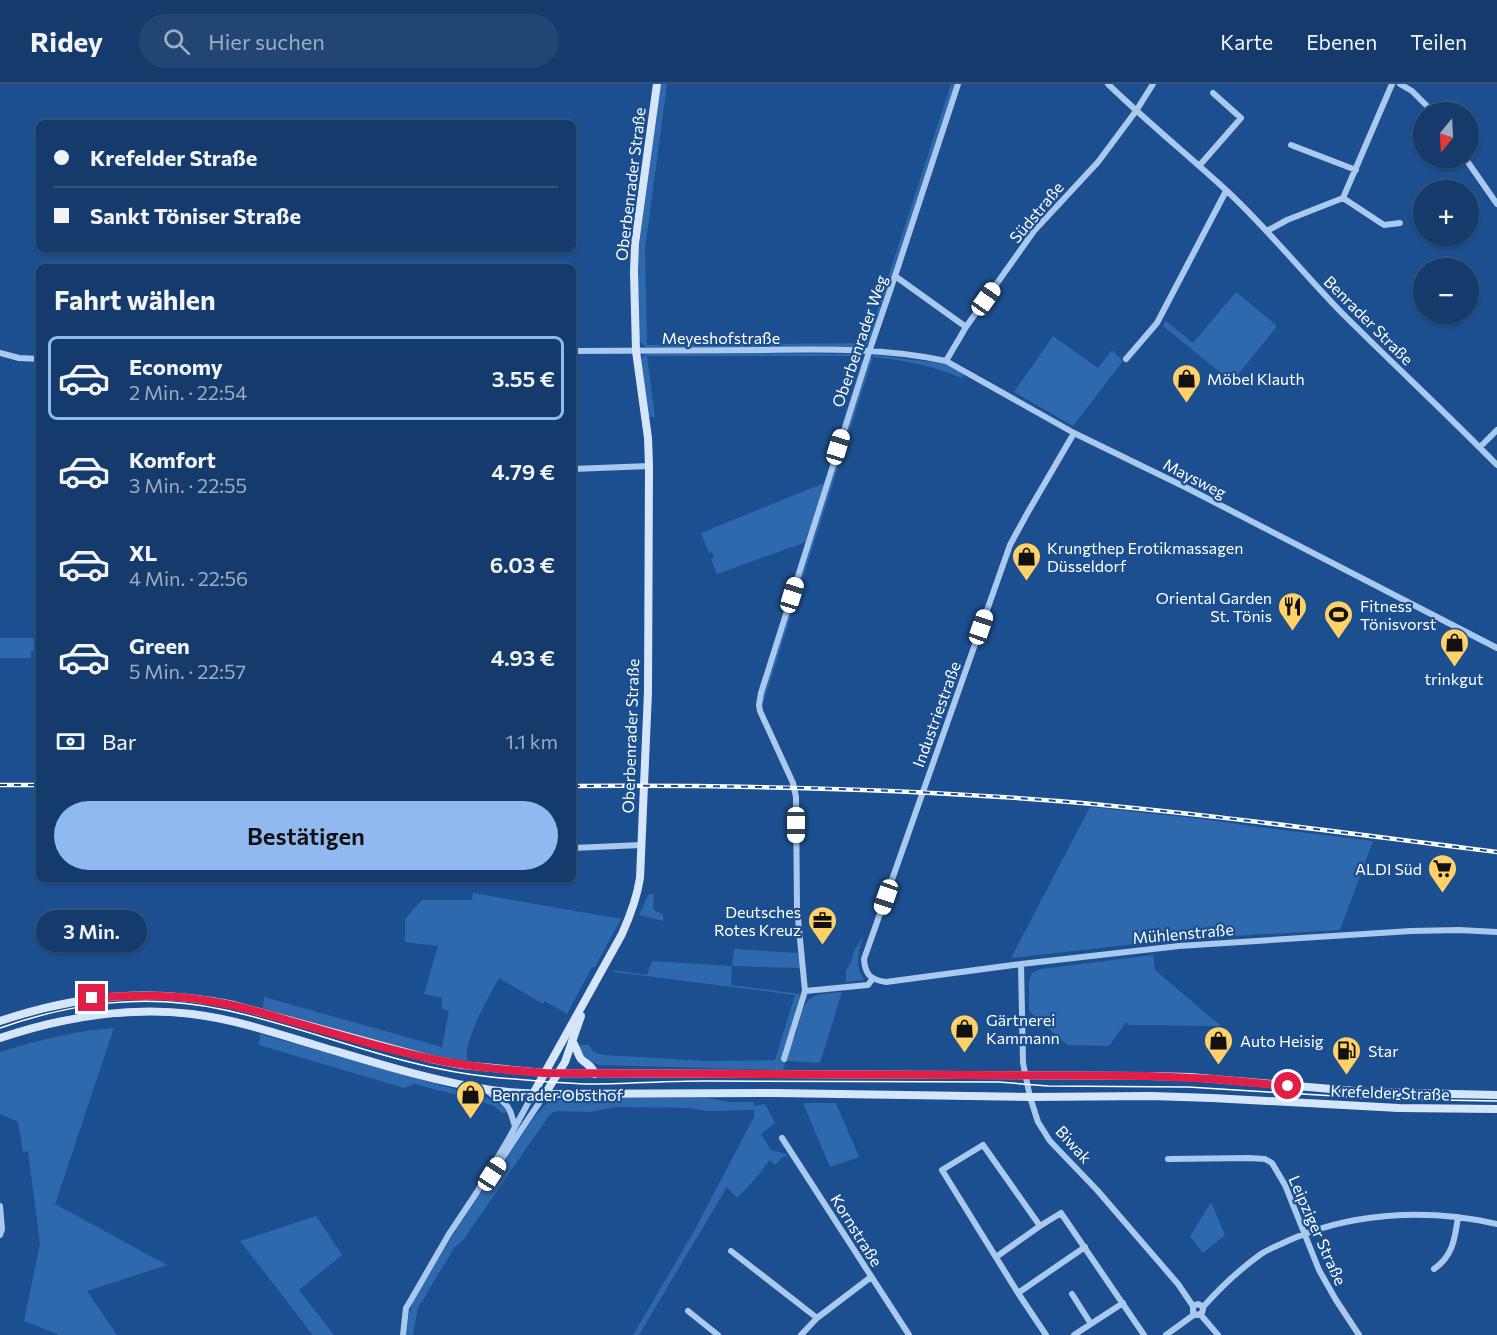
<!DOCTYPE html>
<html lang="de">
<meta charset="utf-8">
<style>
:root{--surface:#143b6b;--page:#214673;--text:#f1f3f6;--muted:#9dadc1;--line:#33557e;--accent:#90b9f0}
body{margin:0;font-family:Commissioner,sans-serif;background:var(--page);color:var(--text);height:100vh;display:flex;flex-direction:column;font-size:22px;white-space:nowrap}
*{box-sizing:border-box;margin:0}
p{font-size:20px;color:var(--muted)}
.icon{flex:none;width:33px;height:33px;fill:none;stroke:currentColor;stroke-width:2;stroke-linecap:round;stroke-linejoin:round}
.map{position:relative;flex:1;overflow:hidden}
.drawer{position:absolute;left:36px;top:180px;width:540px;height:618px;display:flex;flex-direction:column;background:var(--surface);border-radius:9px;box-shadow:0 2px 4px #0004,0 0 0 2px var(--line)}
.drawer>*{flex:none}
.guide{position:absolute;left:36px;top:36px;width:540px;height:132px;border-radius:9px;box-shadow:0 2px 4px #0004,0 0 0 2px var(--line);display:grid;align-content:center;height:132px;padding:0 18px;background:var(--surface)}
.needle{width:39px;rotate:198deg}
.buttons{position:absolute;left:1413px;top:18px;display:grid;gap:12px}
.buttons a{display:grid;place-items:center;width:66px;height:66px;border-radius:50%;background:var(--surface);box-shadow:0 2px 4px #0004,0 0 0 2px var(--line);font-size:30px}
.end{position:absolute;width:27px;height:27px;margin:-14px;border:8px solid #e11d48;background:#fff;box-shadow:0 0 0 3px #fff}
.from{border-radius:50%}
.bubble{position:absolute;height:42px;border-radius:21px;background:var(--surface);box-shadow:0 2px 4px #0004,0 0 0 2px var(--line);font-size:20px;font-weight:600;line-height:42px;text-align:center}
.car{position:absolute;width:18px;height:36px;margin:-18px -9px;border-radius:8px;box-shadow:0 0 4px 2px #0007;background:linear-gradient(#fff 24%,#345 0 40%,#fff 0 76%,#345 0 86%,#fff 0)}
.guide b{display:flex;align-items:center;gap:21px;height:57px;font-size:22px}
.guide b+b{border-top:2px solid var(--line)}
.guide i{width:15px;height:15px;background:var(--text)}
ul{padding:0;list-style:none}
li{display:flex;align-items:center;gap:18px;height:84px;margin:0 12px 9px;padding:0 6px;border:3px solid transparent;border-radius:9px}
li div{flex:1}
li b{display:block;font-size:22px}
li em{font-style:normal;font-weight:600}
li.on{border-color:var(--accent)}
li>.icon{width:54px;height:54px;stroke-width:1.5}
h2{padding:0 18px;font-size:27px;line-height:72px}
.pay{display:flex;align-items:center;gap:15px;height:66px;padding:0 18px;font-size:22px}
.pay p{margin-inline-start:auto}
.button{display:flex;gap:12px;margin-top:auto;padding:12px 18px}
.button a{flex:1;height:69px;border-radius:36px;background:var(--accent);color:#111;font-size:24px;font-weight:600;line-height:69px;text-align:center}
header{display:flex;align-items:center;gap:36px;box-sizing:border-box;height:84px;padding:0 30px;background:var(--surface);border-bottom:2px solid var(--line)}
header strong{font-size:28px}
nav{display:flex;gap:33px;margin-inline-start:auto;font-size:21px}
.search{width:420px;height:54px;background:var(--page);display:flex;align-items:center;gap:15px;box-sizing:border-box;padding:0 21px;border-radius:33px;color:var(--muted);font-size:22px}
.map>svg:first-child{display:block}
.green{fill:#2e69ad}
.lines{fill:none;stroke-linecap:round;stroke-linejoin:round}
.street{stroke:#a9c9ee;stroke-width:6}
.secondary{stroke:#d6e6fa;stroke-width:8}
.tram{stroke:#fff;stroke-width:1.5}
.rail-casing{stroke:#fff;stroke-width:4.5}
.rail{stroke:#1b4f8f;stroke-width:2;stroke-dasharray:7;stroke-linecap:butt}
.route{stroke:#e11d48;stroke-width:8}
.labels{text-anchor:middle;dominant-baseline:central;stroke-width:4.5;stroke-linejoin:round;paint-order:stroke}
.street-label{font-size:16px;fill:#fff;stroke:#1b4f8f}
.poi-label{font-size:16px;fill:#fff;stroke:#1b4f8f;text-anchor:start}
</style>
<header>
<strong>Ridey</strong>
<div class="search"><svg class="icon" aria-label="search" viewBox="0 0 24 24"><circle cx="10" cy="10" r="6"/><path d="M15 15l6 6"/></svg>Hier suchen</div>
<nav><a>Karte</a><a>Ebenen</a><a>Teilen</a></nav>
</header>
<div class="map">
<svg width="1497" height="1251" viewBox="0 0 1497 1251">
<rect width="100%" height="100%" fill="#1b4f8f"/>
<path class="green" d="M661 0H667L645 165 647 261 865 259 868 255 951 0H955L871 255 867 260 859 263H647L643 261 639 256 638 200 639 163Z
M1236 208 1277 242 1232 298 1163 242 1166 237 1193 259Z
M1053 252 1098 284 1112 266 1123 277 1073 342 1014 308Z
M713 269 856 270 862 276V284L839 357 836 361 860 283 861 277 856 272H647L655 333H648L640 280 643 272 647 270Z
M874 271 946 280 964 291 962 294C932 282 905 276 873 273L761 626 764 605 869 276Z
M824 399 806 458 717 490 711 475 714 473 712 468 709 469 701 449Z
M0 554H39V567H31V574H0Z
M1090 723 1202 735 1258 743 1373 757 1340 846 1179 855 1011 874Z
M473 809 621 835 595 883H592L567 930 545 917 543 920 499 894C488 915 464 953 467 977L431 971 263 924 264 913 442 963 449 927 442 925V914L424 910 438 862 405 858V835L422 816H472Z
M649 810H654L653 825 663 831V837L639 831Z
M864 851C858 866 854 881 864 896L846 898V887L852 875 854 867Z
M734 865 798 869 800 884 732 882 731 901 800 910 782 976 793 953H795C799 939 801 916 817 911 825 909 834 909 842 908L820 979 786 977 783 986 599 981C588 977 583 973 579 962L588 960 593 968 604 971 707 977 775 976 795 911 614 888V886L647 891 652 877 732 882Z
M1153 871 1155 886 1221 942 1129 941 1126 938 1109 962 1067 961 1029 927V898L1032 889 1041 885Z
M114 944 55 1120 167 1181 87 1207 117 1251H59L24 1237 40 1160 28 1067 23 1068 18 1038 0 1030V968C38 956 74 947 114 944Z
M260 950 496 1017 508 1028 502 1029 494 1022 473 1015 414 1000 404 1004 259 961Z
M568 1014H707L730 1018H754V1022L765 1020 775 1039 761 1050 771 1066 786 1070 788 1073 784 1072 775 1081 770 1076 756 1094 737 1114 727 1103 639 1251H633L693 1149 754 1033V1026L707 1027 690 1024 616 1023 591 1028 557 1027 552 1029 548 1033 464 1155 454 1164 418 1224 413 1251H406L409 1229 414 1215 475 1115 492 1094 536 1031 547 1019Z
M803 1019H836L859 1073 830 1083Z
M1211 1118 1225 1151 1203 1169 1190 1153Z
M316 1132 342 1171 299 1206 334 1251H313L240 1157Z"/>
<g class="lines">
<path class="street" d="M1108 0C1146 37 1187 70 1226 106 1267 144 1302 188 1341 228 1393 280 1446 329 1497 381
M1400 0 1412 7 1433 28
M1291 61 1356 86
M1465 74 1497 120
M1199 82 1241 34 1213 9
M1343 114 1384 141 1400 139
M1267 147 1287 136 1343 114 1392 0
M895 192 966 243
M573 267C637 267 701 266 764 266 824 265 887 264 946 277L1074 349 1187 404 1497 564
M0 269 19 274 39 275
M1126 275 1157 239 1226 107
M946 277 966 243 1034 147 1098 78 1136 27 1153 0
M1074 349 1028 428 1010 461 864 875C865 891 871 896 886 898L1021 880 1179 862 1411 847 1459 846 1497 848
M1480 363 1497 346
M573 385 649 382
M573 764 641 761
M1021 880 1023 979 1030 1013 1038 1038 1050 1057 1097 1106 1178 1200 1193 1222V1229L1197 1231 1202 1229 1203 1225 1202 1222 1198 1220 1193 1222
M805 907 868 901 873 894
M784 975 805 907 797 824 796 713 793 699 760 627 759 621 761 609 869 268 895 192 958 0
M486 1005C492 1013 501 1014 507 1022 512 1028 512 1035 515 1042
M782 1054 909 1251
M1168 1075 1249 1074 1265 1075 1272 1079 1285 1101 1319 1186 1336 1216 1359 1251
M489 1094 545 1010
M0 1122 2 1145 0 1151
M1040 1142 1061 1129 1144 1251
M731 1167 817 1234
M996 1173 1040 1142 983 1061 942 1086 1018 1209 1046 1251
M1434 1185C1453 1172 1455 1154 1458 1133
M1018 1209 1085 1163
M1072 1210 1091 1240
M1203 1223C1220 1204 1240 1185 1261 1170 1267 1166 1274 1163 1281 1160 1347 1128 1426 1124 1497 1140
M688 1227 718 1251
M1200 1230 1218 1251
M403 1251 406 1224 412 1214 449 1150 477 1108 509 1054 533 1010
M801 1251 817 1234 871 1193
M1074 1251 1123 1219
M1166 1251 1195 1230"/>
<path class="secondary" d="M0 937C81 910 151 904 234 921L431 975 462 981 545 989 1149 992 1190 993 1367 1008 1497 1011
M0 954C63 933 126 922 192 930 234 935 275 949 315 961 373 978 431 997 491 1006 509 1009 527 1009 545 1010L774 1009 1030 1013 1151 1012 1212 1014 1399 1024 1497 1025
M572 957C576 962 577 969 581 975 587 981 591 980 595 990
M533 1010 622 850C630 832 637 814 640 794L648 608 649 382 648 354 636 267 634 188 635 160 657 0
M545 1010 565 978 581 932"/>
<path class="tram" d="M0 944C74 918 147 909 225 926 314 945 399 984 491 993 523 996 555 999 587 1000 626 1000 665 997 704 997 802 997 901 998 999 998L1048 1002 1188 1003 1384 1015 1497 1017"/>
<defs>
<path id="rail" d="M0 701H39
M573 702C735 701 896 704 1057 717 1204 729 1351 750 1497 768"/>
</defs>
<use href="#rail" class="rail-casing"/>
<use href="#rail" class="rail"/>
</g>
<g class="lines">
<path class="route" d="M92 914C132 911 170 910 210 917 237 921 264 929 290 937 337 950 384 965 432 975 469 983 507 986 545 989L1149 992 1213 995 1288 1002"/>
</g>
<defs>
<symbol id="shop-pin" viewBox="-11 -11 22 30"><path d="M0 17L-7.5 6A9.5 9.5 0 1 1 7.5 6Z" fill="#ffd166" stroke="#1b4f8f"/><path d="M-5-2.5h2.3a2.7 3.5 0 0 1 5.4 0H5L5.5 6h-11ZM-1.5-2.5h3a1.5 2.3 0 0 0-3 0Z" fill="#111"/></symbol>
<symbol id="restaurant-pin" viewBox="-11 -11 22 30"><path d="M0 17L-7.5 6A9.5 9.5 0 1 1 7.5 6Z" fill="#ffd166" stroke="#1b4f8f"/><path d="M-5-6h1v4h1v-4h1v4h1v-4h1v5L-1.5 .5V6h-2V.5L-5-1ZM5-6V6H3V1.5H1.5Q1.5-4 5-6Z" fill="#111"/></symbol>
<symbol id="stadium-pin" viewBox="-11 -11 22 30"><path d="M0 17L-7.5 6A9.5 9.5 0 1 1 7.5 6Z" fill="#ffd166" stroke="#1b4f8f"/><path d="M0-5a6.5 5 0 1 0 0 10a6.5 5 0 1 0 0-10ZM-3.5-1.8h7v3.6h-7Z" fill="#111"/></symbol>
<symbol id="supermarket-pin" viewBox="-11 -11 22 30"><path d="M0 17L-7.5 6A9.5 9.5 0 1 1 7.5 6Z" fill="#ffd166" stroke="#1b4f8f"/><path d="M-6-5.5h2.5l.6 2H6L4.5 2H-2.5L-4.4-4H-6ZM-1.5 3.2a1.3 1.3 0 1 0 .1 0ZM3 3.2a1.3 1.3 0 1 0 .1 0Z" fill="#111"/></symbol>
<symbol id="office-pin" viewBox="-11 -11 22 30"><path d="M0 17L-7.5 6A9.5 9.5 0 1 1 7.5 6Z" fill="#ffd166" stroke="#1b4f8f"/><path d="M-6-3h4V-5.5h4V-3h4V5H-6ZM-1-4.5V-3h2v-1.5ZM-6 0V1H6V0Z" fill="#111"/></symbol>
<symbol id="fuel-pin" viewBox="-11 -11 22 30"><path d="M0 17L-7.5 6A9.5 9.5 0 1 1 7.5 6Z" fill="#ffd166" stroke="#1b4f8f"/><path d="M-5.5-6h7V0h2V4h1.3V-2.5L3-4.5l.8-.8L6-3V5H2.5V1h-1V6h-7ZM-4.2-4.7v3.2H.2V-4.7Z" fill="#111"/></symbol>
</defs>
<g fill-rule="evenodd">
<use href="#shop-pin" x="1170" y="278" width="33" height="45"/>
<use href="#shop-pin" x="1010" y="456" width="33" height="45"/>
<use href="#restaurant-pin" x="1276" y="506" width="33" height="45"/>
<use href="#stadium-pin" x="1322" y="514" width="33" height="45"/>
<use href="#shop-pin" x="1438" y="542" width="33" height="45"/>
<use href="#supermarket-pin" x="1426" y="768" width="33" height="45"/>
<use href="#office-pin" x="806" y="820" width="33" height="45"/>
<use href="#shop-pin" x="948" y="928" width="33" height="45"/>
<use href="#shop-pin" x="1202" y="940" width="33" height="45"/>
<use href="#fuel-pin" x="1330" y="950" width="33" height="45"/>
<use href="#shop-pin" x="454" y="994" width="33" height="45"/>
</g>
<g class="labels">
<g class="street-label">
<text transform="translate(630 100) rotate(-83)">Oberbenrader Straße</text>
<text transform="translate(1036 128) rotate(-50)">Südstraße</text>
<text transform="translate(1369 236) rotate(45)">Benrader Straße</text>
<text x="721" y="253">Meyeshofstraße</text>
<text transform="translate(859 257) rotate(-71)">Oberbenrader Weg</text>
<text transform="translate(1195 394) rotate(27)">Maysweg</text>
<text transform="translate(936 630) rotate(-70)">Industriestraße</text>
<text transform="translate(630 652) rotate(-88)">Oberbenrader Straße</text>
<text transform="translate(1183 849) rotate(-5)">Mühlenstraße</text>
<text transform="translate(1390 1008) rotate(2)">Krefelder Straße</text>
<text transform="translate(1074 1060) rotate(48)">Biwak</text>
<text transform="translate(857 1146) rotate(58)">Kornstraße</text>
<text transform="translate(1318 1146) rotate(66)">Leipziger Straße</text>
</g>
<g class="poi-label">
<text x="1207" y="294">Möbel Klauth</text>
<text x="1047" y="463">Krungthep Erotikmassagen<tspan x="1047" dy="18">Düsseldorf</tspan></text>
<text x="1272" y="513" text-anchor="end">Oriental Garden<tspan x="1272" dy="18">St. Tönis</tspan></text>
<text x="1360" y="521">Fitness<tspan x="1360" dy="18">Tönisvorst</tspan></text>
<text x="1454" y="594" text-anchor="middle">trinkgut</text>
<text x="1422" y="784" text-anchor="end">ALDI Süd</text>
<text x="801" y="827" text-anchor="end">Deutsches<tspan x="801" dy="18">Rotes Kreuz</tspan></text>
<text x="986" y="935">Gärtnerei<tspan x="986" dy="18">Kammann</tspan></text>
<text x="1240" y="956">Auto Heisig</text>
<text x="1368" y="966">Star</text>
<text x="492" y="1010">Benrader Obsthof</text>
</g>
</g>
</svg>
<div class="buttons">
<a><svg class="needle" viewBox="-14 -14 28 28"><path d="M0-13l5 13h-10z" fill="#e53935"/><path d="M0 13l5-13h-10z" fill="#9dadc1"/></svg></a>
<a>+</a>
<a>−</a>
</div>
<i class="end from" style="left:1288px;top:1002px"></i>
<i class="end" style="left:92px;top:914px"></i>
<div class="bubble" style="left:36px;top:826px;width:111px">3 Min.</div>
<i class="car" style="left:986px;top:215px;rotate:35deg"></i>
<i class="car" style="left:838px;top:363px;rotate:17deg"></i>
<i class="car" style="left:792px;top:511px;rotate:17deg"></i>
<i class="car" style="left:981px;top:543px;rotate:19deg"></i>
<i class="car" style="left:796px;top:741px;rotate:180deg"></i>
<i class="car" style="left:886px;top:813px;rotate:199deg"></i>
<i class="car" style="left:492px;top:1090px;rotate:33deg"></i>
<div class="guide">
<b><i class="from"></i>Krefelder Straße</b>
<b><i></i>Sankt Töniser Straße</b>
</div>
<section class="drawer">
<h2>Fahrt wählen</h2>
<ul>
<li class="on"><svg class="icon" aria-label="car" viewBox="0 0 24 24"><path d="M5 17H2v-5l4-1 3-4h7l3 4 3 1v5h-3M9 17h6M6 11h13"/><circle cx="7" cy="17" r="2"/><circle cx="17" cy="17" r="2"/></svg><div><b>Economy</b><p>2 Min. · 22:54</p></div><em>3.55 €</em></li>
<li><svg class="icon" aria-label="car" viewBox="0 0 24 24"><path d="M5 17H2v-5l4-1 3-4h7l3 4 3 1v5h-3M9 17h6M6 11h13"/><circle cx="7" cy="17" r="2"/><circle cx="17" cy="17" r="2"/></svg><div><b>Komfort</b><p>3 Min. · 22:55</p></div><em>4.79 €</em></li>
<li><svg class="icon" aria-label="car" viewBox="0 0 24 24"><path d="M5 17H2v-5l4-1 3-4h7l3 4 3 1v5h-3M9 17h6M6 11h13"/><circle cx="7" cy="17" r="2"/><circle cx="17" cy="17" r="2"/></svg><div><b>XL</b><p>4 Min. · 22:56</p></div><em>6.03 €</em></li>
<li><svg class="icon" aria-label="car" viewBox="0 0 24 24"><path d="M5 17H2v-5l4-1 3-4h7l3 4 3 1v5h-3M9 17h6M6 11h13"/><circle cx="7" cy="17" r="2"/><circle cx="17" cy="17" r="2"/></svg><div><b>Green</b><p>5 Min. · 22:57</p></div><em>4.93 €</em></li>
</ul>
<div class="pay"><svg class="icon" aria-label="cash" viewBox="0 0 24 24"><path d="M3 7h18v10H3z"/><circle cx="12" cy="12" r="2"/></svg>Bar<p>1.1 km</p></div>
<div class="button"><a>Bestätigen</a></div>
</section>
</div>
